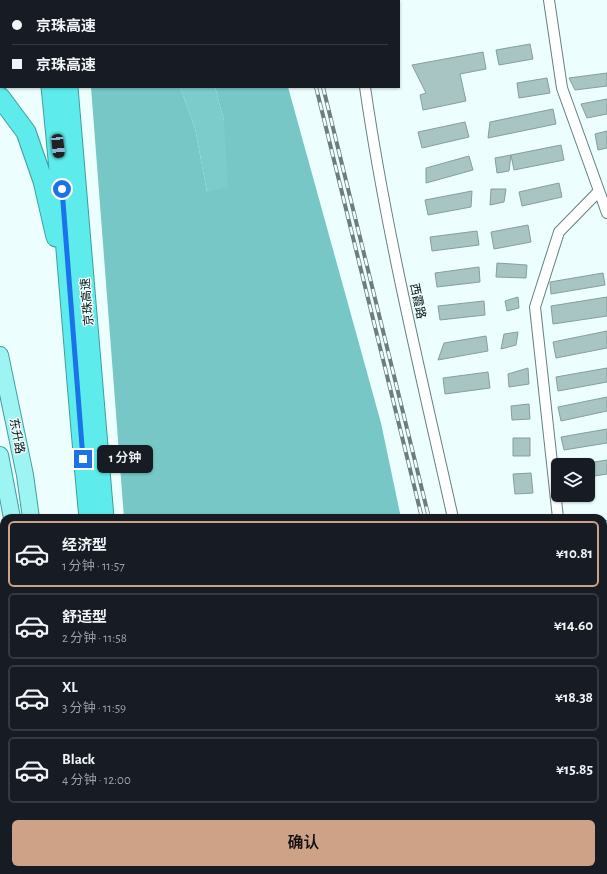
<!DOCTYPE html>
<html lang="zh">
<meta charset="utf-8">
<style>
:root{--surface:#171b24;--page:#20242c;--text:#f1f3f6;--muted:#9ea1a6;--line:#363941;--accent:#cda287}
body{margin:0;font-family:"Alegreya Sans","Noto Sans SC",sans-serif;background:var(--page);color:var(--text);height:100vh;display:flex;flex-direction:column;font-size:15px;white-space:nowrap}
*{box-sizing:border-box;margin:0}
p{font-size:13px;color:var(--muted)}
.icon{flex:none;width:22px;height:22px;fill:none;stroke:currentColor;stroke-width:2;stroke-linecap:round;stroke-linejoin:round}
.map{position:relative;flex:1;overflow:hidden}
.sheet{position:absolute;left:0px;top:514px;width:607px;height:360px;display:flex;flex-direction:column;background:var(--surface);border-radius:12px 12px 0 0;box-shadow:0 1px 3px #0004}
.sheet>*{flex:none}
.top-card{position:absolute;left:0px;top:0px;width:400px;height:88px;box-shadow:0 1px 3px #0004;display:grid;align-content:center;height:88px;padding:0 12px;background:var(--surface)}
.fabs{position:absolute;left:551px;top:458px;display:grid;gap:8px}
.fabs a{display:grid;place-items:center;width:44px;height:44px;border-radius:6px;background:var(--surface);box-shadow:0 1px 3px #0004;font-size:20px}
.end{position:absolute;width:18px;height:18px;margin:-9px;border:5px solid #1a73e8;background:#fff;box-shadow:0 0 0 2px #fff}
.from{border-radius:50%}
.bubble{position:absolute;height:28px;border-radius:6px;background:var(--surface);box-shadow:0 1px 3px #0004;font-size:13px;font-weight:600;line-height:28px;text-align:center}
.car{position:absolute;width:12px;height:24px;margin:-12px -6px;border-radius:5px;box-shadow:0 0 3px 1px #0007;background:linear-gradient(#222 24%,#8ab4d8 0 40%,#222 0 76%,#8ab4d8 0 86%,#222 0)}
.top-card b{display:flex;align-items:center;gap:14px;height:38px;font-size:15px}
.top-card b+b{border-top:1px solid var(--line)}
.top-card i{width:10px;height:10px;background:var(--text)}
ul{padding:7px 0 0;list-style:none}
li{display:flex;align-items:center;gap:12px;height:66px;margin:0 8px 6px;padding:0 4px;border:2px solid var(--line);border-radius:6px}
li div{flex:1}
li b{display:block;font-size:15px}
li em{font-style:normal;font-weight:600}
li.current{border-color:var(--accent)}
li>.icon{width:36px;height:36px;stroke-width:1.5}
.action{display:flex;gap:8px;margin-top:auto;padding:8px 12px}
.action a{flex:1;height:46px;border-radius:6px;background:var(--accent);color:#111;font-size:16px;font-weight:600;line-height:46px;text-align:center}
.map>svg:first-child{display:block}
.forest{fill:#76c7c6}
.water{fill:#7bcccb}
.building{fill:#a8c4c3;stroke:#849f9e}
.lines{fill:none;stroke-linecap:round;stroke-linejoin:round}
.street-casing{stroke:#66807f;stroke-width:12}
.primary-casing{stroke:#3f9e9e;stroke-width:18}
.highway-casing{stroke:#3f9e9e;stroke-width:21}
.street{stroke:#fff;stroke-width:10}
.primary{stroke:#9ef3f3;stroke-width:16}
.highway{stroke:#5debeb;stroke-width:19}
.rail-casing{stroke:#6f7c7c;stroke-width:4}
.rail{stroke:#ecfefd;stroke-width:2.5;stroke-dasharray:8;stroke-linecap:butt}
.route{stroke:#1a73e8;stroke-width:5}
.labels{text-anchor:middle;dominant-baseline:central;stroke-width:3;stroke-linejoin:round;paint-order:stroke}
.street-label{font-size:12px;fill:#061010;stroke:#ecfefd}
</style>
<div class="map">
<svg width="607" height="874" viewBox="0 0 607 874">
<rect width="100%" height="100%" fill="#ecfefd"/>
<path class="forest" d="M91 87H180L195 128 207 192 224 121 215 87H288L381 423 401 518H124Z
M0 672 4 686V870H29V874H0Z
M151 870H475L476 874H151Z"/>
<path class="water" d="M180 87H215L224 121 228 187 207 192 195 128Z"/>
<path class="building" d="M530 44 533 59 499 65 496 50Z
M483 52 486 69 460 74 466 101 423 110 420 95 426 93 412 65Z
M607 73V86L575 90 569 78Z
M547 78 550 93 519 98 517 83Z
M607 99V114L587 118 581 104Z
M553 109 556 124 488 138 490 122Z
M465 122 469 137 422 148 418 132Z
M607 131V148L598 150 595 134Z
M561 145 564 160 514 170 511 155Z
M511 155 509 171 497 173 495 158Z
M469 156 473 170 426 183V168Z
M559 183 562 197 522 206 519 192Z
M491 189H506L504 202 490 205Z
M472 191 471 207 428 215 425 200Z
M528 225 531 242 494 249 491 232Z
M477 231 479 245 432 251 430 237Z
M497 263 527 265 526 278 496 277Z
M479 267 480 282 437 287 435 273Z
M603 273 605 285 551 294 550 282Z
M518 297 519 308 507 311 505 301Z
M607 297V316L553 324 551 306Z
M484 301 485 315 440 320 438 306Z
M607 331V348L556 358 553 342Z
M518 332 516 345 501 349 504 334Z
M486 336 488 351 438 360 444 343Z
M528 368 529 384 509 387 508 374Z
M607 368V382L558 391 556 377Z
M488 372 490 388 445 394 443 378Z
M607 397V411L561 421 558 407Z
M529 404 530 419 512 420 511 406Z
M607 429V443L564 450 561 437Z
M513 438H530V456H513Z
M607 460V474L588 477V463Z
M531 473 533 493 515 494 513 474Z"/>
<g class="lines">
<defs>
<path id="street" d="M355 0V1
M549 0 562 88 607 213
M365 87C386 232 421 375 453 518
M558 518 535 307 559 232 599 191
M532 870 533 874"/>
<path id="primary" d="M0 355 25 475 31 518
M0 455 12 518
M603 530 607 529
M0 572 4 569
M603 576 607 575
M0 650 4 652
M46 870V874"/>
<path id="highway" d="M42 0V1
M58 0V1
M51 87C66 230 75 374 89 518
M68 87 104 518
M0 97 26 132 43 181 56 237
M603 545H607
M603 560 607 559
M0 600H4
M0 617 4 616
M116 870V874"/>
</defs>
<use href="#street" class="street-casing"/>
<use href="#primary" class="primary-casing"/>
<use href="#highway" class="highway-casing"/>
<use href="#street" class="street"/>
<use href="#primary" class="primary"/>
<use href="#highway" class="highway"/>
<defs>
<path id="rail" d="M294 0 295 1
M302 0V1
M316 87 422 518
M323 87 429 518
M499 870 500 874
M507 870V874"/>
</defs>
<use href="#rail" class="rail-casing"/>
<use href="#rail" class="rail"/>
</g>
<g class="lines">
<path class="route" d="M62 189 83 459"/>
</g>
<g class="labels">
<g class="street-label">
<text transform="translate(418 301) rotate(78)">西霞路</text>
<text transform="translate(87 302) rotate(-95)">京珠高速</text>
<text transform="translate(17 436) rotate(79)">东升路</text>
</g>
</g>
</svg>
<div class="fabs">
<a><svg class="icon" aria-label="layers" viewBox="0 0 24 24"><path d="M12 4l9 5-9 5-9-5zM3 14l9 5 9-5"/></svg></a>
</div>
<i class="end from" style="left:62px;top:189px"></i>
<i class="end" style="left:83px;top:459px"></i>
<div class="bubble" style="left:97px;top:445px;width:56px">1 分钟</div>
<i class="car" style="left:58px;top:146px;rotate:174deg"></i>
<div class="top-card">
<b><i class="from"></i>京珠高速</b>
<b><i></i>京珠高速</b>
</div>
<section class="sheet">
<ul>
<li class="current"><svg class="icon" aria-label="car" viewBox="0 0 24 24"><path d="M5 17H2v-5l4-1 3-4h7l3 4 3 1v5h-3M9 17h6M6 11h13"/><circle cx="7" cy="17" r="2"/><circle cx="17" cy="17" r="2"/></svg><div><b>经济型</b><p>1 分钟 · 11:57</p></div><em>¥10.81</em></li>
<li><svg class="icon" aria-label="car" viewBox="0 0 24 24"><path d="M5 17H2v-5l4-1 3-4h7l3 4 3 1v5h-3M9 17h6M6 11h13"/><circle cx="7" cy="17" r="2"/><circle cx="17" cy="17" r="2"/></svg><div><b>舒适型</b><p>2 分钟 · 11:58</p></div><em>¥14.60</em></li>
<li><svg class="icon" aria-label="car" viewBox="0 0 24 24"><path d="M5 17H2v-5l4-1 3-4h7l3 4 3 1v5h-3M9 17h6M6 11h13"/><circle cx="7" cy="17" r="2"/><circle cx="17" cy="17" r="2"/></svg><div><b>XL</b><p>3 分钟 · 11:59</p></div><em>¥18.38</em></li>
<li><svg class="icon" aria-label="car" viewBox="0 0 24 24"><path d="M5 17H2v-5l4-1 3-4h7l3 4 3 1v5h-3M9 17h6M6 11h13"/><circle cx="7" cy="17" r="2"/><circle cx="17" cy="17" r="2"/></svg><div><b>Black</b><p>4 分钟 · 12:00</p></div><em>¥15.85</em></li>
</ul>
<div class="action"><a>确认</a></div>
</section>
</div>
